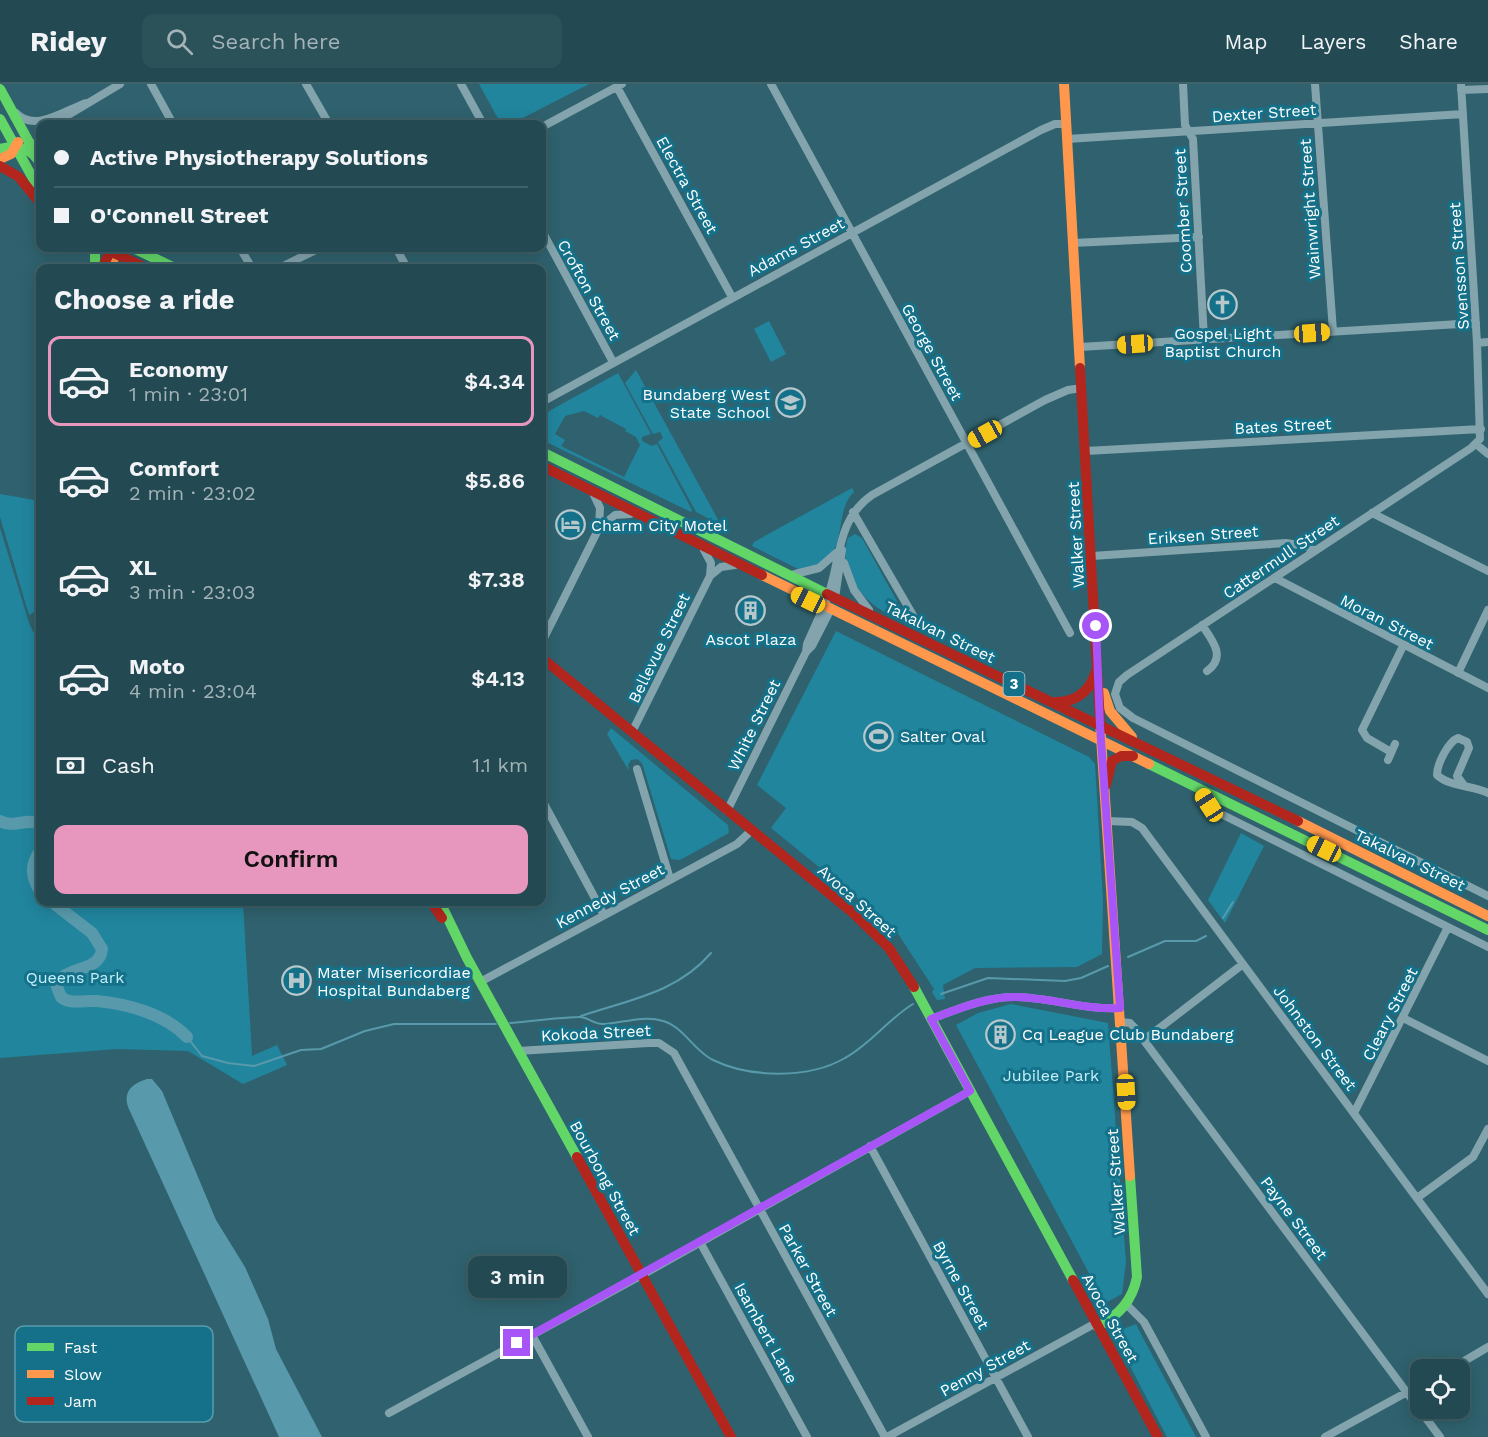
<!DOCTYPE html>
<meta charset="utf-8">
<style>
:root{--surface:#234a52;--page:#2b5159;--text:#f1f3f6;--muted:#a3b3b8;--line:#406269;--accent:#e797bd}
body{margin:0;font-family:"Work Sans",sans-serif;background:var(--page);color:var(--text);height:100vh;display:flex;flex-direction:column;font-size:22px;white-space:nowrap}
*{box-sizing:border-box;margin:0}
p{font-size:20px;color:var(--muted)}
.icon{flex:none;width:33px;height:33px;fill:none;stroke:currentColor;stroke-width:2;stroke-linecap:round;stroke-linejoin:round}
.map{position:relative;flex:1;overflow:hidden}
.details{position:absolute;left:36px;top:180px;width:510px;height:642px;display:flex;flex-direction:column;background:var(--surface);border-radius:12px;box-shadow:0 3px 15px #0003,0 0 0 2px var(--line)}
.details>*{flex:none}
.guide{position:absolute;left:36px;top:36px;width:510px;height:132px;border-radius:12px;box-shadow:0 3px 15px #0003,0 0 0 2px var(--line);display:grid;align-content:center;height:132px;padding:0 18px;background:var(--surface)}
.fabs{position:absolute;left:1410px;top:1275px;display:grid;gap:12px}
.fabs a{display:grid;place-items:center;width:60px;height:60px;border-radius:12px;background:var(--surface);box-shadow:0 3px 15px #0003,0 0 0 2px var(--line);font-size:30px}
.end{position:absolute;width:27px;height:27px;margin:-14px;border:8px solid #a855f7;background:#fff;box-shadow:0 0 0 3px #fff}
.from{border-radius:50%}
.bubble{position:absolute;height:42px;border-radius:12px;background:var(--surface);box-shadow:0 3px 15px #0003,0 0 0 2px var(--line);font-size:20px;font-weight:600;line-height:42px;text-align:center}
.car{position:absolute;width:18px;height:36px;margin:-18px -9px;border-radius:8px;box-shadow:0 0 4px 2px #0007;background:linear-gradient(#f5c518 24%,#345 0 40%,#f5c518 0 76%,#345 0 86%,#f5c518 0)}
.guide b{display:flex;align-items:center;gap:21px;height:57px;font-size:22px}
.guide b+b{border-top:2px solid var(--line)}
.guide i{width:15px;height:15px;background:var(--text)}
ul{padding:0;list-style:none}
li{display:flex;align-items:center;gap:18px;height:90px;margin:0 12px 9px;padding:0 6px;border:3px solid transparent;border-radius:12px}
li div{flex:1}
li b{display:block;font-size:22px}
li em{font-style:normal;font-weight:600}
li.on{border-color:var(--accent)}
li>.icon{width:54px;height:54px;stroke-width:1.5}
h2{padding:0 18px;font-size:27px;line-height:72px}
.pay{display:flex;align-items:center;gap:15px;height:66px;padding:0 18px;font-size:22px}
.pay p{margin-inline-start:auto}
.cta{display:flex;gap:12px;margin-top:auto;padding:12px 18px}
.cta a{flex:1;height:69px;border-radius:12px;background:var(--accent);color:#111;font-size:24px;font-weight:600;line-height:69px;text-align:center}
header{display:flex;align-items:center;gap:36px;box-sizing:border-box;height:84px;padding:0 30px;background:var(--surface);border-bottom:2px solid var(--line)}
header strong{font-size:28px}
nav{display:flex;gap:33px;margin-inline-start:auto;font-size:21px}
.search{width:420px;height:54px;background:var(--page);display:flex;align-items:center;gap:15px;box-sizing:border-box;padding:0 21px;border-radius:12px;color:var(--muted);font-size:22px}
.map>svg:first-child{display:block}
.green{fill:#21859e;fill-rule:evenodd}
.water{fill:#589aab}
.lines{fill:none;stroke-linecap:round;stroke-linejoin:round}
.stream{stroke:#589aab;stroke-width:2}
.river{stroke:#589aab;stroke-width:12}
.street{stroke:#83a4ad;stroke-width:8}
.fast{stroke:#63d668;stroke-width:10}
.slow{stroke:#ff974d;stroke-width:10}
.jam{stroke:#b3261e;stroke-width:10}
.route{stroke:#a855f7;stroke-width:8}
.labels{text-anchor:middle;dominant-baseline:central;stroke-width:6;stroke-linejoin:round;paint-order:stroke}
.shield{fill:#147189;stroke:#b8d4dc;stroke-width:1.5}
.shield-label{font-size:15px;font-weight:bold;fill:#fff}
.street-label{font-size:16px;fill:#fff;stroke:#147189}
.poi-label{font-size:16px;fill:#fff;stroke:#147189;text-anchor:start}
.park-label{font-size:16px;fill:#c1f0fb;stroke:#147189}
.key{fill:#147189;stroke:#5a9cac;stroke-width:1.5}
.key-label{font-size:16px;fill:#fff}
</style>
<header>
<strong>Ridey</strong>
<div class="search"><svg class="icon" aria-label="search" viewBox="0 0 24 24"><circle cx="10" cy="10" r="6"/><path d="M15 15l6 6"/></svg>Search here</div>
<nav><a>Map</a><a>Layers</a><a>Share</a></nav>
</header>
<div class="map">
<svg width="1488" height="1353" viewBox="0 0 1488 1353">
<rect width="100%" height="100%" fill="#2f626e"/>
<path class="green" d="M479 0H589L511 40 509 36 501 40Z
M769 237 786 270 771 278 754 245Z
M636 286 721 441 696 428 658 358 663 354 660 348 653 350 625 299Z
M618 289 651 350 642 353V357L652 362 657 360 692 426 691 428 542 356V331ZM584 327 598 334 600 331 626 345 625 347 636 353 640 361 624 393 561 362 565 356 555 350 565 332Z
M852 404 854 408C833 427 849 469 817 481 810 483 805 486 798 485L752 462 754 458Z
M0 410 40 417V525L29 531 0 433Z
M0 444 29 539 40 562V818H243L252 972 277 961 287 981 243 1000 188 967 117 965 0 974Z
M855 450 862 454 909 539C902 538 895 533 888 530 861 515 837 487 848 454Z
M836 547 1089 673 1095 680 1103 817 1102 870 1077 883 975 884 943 901 945 915 937 916 932 908 934 905 895 845 771 744 786 724 757 701Z
M611 644 728 741 729 749 680 776 671 775 642 679 637 675 631 676 628 681 629 687 607 650Z
M1241 749 1264 762 1225 839 1208 816Z
M1011 920 1108 939 1126 1178 1122 1210 1105 1219 956 941 978 929Z
M1136 1240 1141 1250 1196 1353H1167L1118 1259 1120 1246Z"/>
<path class="water" d="M147 995H152L162 1007 216 1136 245 1183 268 1235 276 1265 322 1353H279L128 1023C123 1007 132 1000 147 995Z"/>
<g class="lines">
<path class="stream" d="M1223 834 1233 818
M1128 873 1165 857H1196L1206 852
M941 910 988 894 1065 897 1081 894 1108 882
M581 932C628 916 677 909 711 869
M510 939C532 937 555 934 578 933 587 932 594 941 604 940 622 939 644 931 663 937 684 943 694 967 713 976 750 994 809 995 845 974 871 960 888 935 913 920
M187 953 202 972 228 979 254 982 301 966 321 965 365 947 394 940H496"/>
<path class="river" d="M0 737C14 745 27 733 40 740
M40 767C30 781 31 793 40 807
M52 818 92 849 102 865C100 890 62 880 57 903L61 913C70 921 86 916 97 917 128 920 165 930 187 953"/>
<path class="street" d="M151 0 173 40
M306 0 329 40
M461 0 483 40
M771 0 1070 549
M1183 0 1185 41 1193 55 1204 255
M1315 0 1333 247
M1461 0 1477 259 1480 355 1471 364 1127 591 1119 598 1115 610 1120 624 1133 634 1488 812
M617 3 732 213
M1461 6 1488 5
M16 29C35 49 65 26 86 19
M53 40 120 0
M542 43 622 0
M1067 55 1463 30
M38 71 37 58 40 49
M542 147 613 278
M1073 159 1199 153
M240 164 252 184
M396 164 407 184
M279 184 320 164
M1477 259 1488 258
M1080 263 1476 239
M542 318 1041 46 1055 40H1066
M1476 360 1488 370
M1086 367 1481 345
M594 411 600 424 599 443
M853 428 914 533
M1372 429 1488 487
M1092 472 1286 459 1305 462 1315 467
M844 479 854 506 869 526
M795 490 819 484 836 469
M710 492 721 483 735 481
M1275 494 1488 604
M835 514 842 466
M1202 541C1212 556 1227 573 1207 587
M542 558 599 444 615 431 630 430
M806 568 812 562 831 525
M1458 589 1488 526
M632 648 710 492 711 479 704 466
M1391 668 1367 654 1362 646 1403 562
M1388 676 1395 660
M637 685 670 795
M1463 700 1457 692 1469 664 1467 658 1458 654C1448 658 1437 680 1437 691 1450 703 1472 701 1488 709
M1201 708 1217 728 1488 863
M542 716 604 831
M727 727 806 568 807 560C814 544 822 528 828 512 841 476 836 436 872 411L1045 316 1068 306 1082 304
M1108 737 1132 738 1142 744 1488 1210
M480 898 737 760 751 747
M1403 934 1488 977
M931 935C958 925 988 912 1017 913 1052 914 1085 926 1120 924
M1121 938 1130 939 1134 943 1440 1353
M1144 956 1243 880
M518 967 648 959H659L674 969 885 1353
M1354 1029 1448 843
M870 1062 1028 1353
M1417 1114 1473 1073 1488 1045
M700 1158 807 1353
M1128 1222 1144 1238 1206 1353
M532 1251 588 1353
M1449 1286 1488 1263
M389 1329 642 1191 970 1007
M887 1353 1096 1239
M1325 1353 1420 1301"/>
<path class="fast" d="M0 5 36 71
M0 35 40 107
M0 65C17 60 30 63 40 79
M95 164V184
M133 164 175 184
M542 368 827 510
M1149 680 1488 846
M440 818 467 874 577 1073
M914 903 1073 1196
M1098 1243C1119 1230 1132 1218 1137 1193L1130 1092"/>
<path class="slow" d="M1064 0 1080 284
M0 75 11 70 18 58
M111 184 117 164
M762 491 1149 680
M1104 609 1110 627 1132 653
M1100 638 1130 1092
M1298 737 1488 832"/>
<path class="jam" d="M0 82 19 93 40 119
M104 164 116 170
M116 170 146 184
M102 184 112 164
M1080 284 1100 638
M542 382 762 491
M827 510 1298 737
M542 574 853 829 889 864 914 903
M1056 618C1077 618 1090 607 1096 587
M1106 701 1112 677 1121 672H1133
M431 818 442 834
M577 1073 731 1353
M1073 1196 1158 1353"/>
</g>
<g class="lines">
<path class="route" d="M517 1259 970 1007 931 935C958 925 988 912 1017 913 1052 914 1085 926 1120 924L1100 642 1096 542"/>
</g>
<defs>
<symbol id="church-ring" viewBox="-11 -11 22 22"><circle r="9.5" fill="#147189" stroke="#b6c8cc" stroke-width="1.5"/><path d="M-1.2-6h2.4v3.5h3.3v2.4h-3.3V6h-2.4V-.1h-3.3v-2.4h3.3Z" fill="#b6c8cc"/></symbol>
<symbol id="school-ring" viewBox="-11 -11 22 22"><circle r="9.5" fill="#147189" stroke="#b6c8cc" stroke-width="1.5"/><path d="M0-5L7-2L0 1L-7-2ZM-4 1L0 2.5L4 1V4Q0 6-4 4Z" fill="#b6c8cc"/></symbol>
<symbol id="hotel-ring" viewBox="-11 -11 22 22"><circle r="9.5" fill="#147189" stroke="#b6c8cc" stroke-width="1.5"/><path d="M-6-4.5h1.5V1H6V5H4.5V3h-9V5H-6ZM-4 0a1.8 1.8 0 1 1 3.6 0ZM.5 0V-2.5h3Q6-2.5 6 0Z" fill="#b6c8cc"/></symbol>
<symbol id="building-ring" viewBox="-11 -11 22 22"><circle r="9.5" fill="#147189" stroke="#b6c8cc" stroke-width="1.5"/><path d="M-4-6H4V6H1V3H-1V6H-4ZM-2.5-4.3h1.7v1.8h-1.7ZM.8-4.3h1.7v1.8H.8ZM-2.5-1h1.7V.8h-1.7ZM.8-1h1.7V.8H.8Z" fill="#b6c8cc"/></symbol>
<symbol id="stadium-ring" viewBox="-11 -11 22 22"><circle r="9.5" fill="#147189" stroke="#b6c8cc" stroke-width="1.5"/><path d="M0-5a6.5 5 0 1 0 0 10a6.5 5 0 1 0 0-10ZM-3.5-1.8h7v3.6h-7Z" fill="#b6c8cc"/></symbol>
<symbol id="hospital-ring" viewBox="-11 -11 22 22"><circle r="9.5" fill="#147189" stroke="#b6c8cc" stroke-width="1.5"/><path d="M-5-5h3v3.5h4V-5h3V5h-3V1.5h-4V5h-3Z" fill="#b6c8cc"/></symbol>
</defs>
<g fill-rule="evenodd">
<use href="#church-ring" x="1206" y="204" width="33" height="33"/>
<use href="#school-ring" x="774" y="302" width="33" height="33"/>
<use href="#hotel-ring" x="554" y="424" width="33" height="33"/>
<use href="#building-ring" x="734" y="510" width="33" height="33"/>
<use href="#stadium-ring" x="862" y="636" width="33" height="33"/>
<use href="#hospital-ring" x="280" y="880" width="33" height="33"/>
<use href="#building-ring" x="984" y="934" width="33" height="33"/>
</g>
<g class="labels">
<rect class="shield" x="1003.5" y="588" width="21" height="24" rx="4.5"/>
<g class="shield-label">
<text x="1014" y="600">3</text>
</g>
<g class="street-label">
<text transform="translate(1264 29) rotate(-4)">Dexter Street</text>
<text transform="translate(687 101) rotate(61)">Electra Street</text>
<text transform="translate(1310 125) rotate(-94)">Wainwright Street</text>
<text transform="translate(1183 127) rotate(-93)">Coomber Street</text>
<text transform="translate(796 163) rotate(-28)">Adams Street</text>
<text transform="translate(1459 182) rotate(-94)">Svensson Street</text>
<text transform="translate(589 206) rotate(61)">Crofton Street</text>
<text transform="translate(932 268) rotate(61)">George Street</text>
<text transform="translate(1283 342) rotate(-3)">Bates Street</text>
<text transform="translate(1076 451) rotate(-93)">Walker Street</text>
<text transform="translate(1203 451) rotate(-4)">Eriksen Street</text>
<text transform="translate(1281 473) rotate(-34)">Cattermull Street</text>
<text transform="translate(1387 538) rotate(27)">Moran Street</text>
<text transform="translate(940 548) rotate(26)">Takalvan Street</text>
<text transform="translate(659 564) rotate(-64)">Bellevue Street</text>
<text transform="translate(754 641) rotate(-64)">White Street</text>
<text transform="translate(1410 776) rotate(26)">Takalvan Street</text>
<text transform="translate(610 812) rotate(-28)">Kennedy Street</text>
<text transform="translate(857 817) rotate(42)">Avoca Street</text>
<text transform="translate(1390 930) rotate(-63)">Cleary Street</text>
<text transform="translate(596 949) rotate(-3)">Kokoda Street</text>
<text transform="translate(1315 954) rotate(53)">Johnston Street</text>
<text transform="translate(605 1094) rotate(61)">Bourbong Street</text>
<text transform="translate(1116 1098) rotate(-94)">Walker Street</text>
<text transform="translate(1294 1134) rotate(53)">Payne Street</text>
<text transform="translate(808 1186) rotate(61)">Parker Street</text>
<text transform="translate(961 1201) rotate(61)">Byrne Street</text>
<text transform="translate(1110 1234) rotate(61)">Avoca Street</text>
<text transform="translate(766 1249) rotate(61)">Isambert Lane</text>
<text transform="translate(985 1284) rotate(-29)">Penny Street</text>
</g>
<g class="poi-label">
<text x="1223" y="249" text-anchor="middle">Gospel Light<tspan x="1223" dy="18">Baptist Church</tspan></text>
<text x="770" y="310" text-anchor="end">Bundaberg West<tspan x="770" dy="18">State School</tspan></text>
<text x="591" y="441">Charm City Motel</text>
<text x="751" y="555" text-anchor="middle">Ascot Plaza</text>
<text x="900" y="652">Salter Oval</text>
<text x="317" y="888">Mater Misericordiae<tspan x="317" dy="18">Hospital Bundaberg</tspan></text>
<text x="1022" y="950">Cq League Club Bundaberg</text>
</g>
<g class="park-label">
<text x="75" y="893">Queens Park</text>
<text x="1051" y="991">Jubilee Park</text>
</g>
</g>
<rect x="15" y="1242" width="198" height="96" rx="9" class="key"/>
<rect x="27" y="1259" width="27" height="8" fill="#63d668"/>
<rect x="27" y="1286" width="27" height="8" fill="#ff974d"/>
<rect x="27" y="1313" width="27" height="8" fill="#b3261e"/>
<g class="key-label">
<text x="64" y="1269">Fast</text>
<text x="64" y="1296">Slow</text>
<text x="64" y="1323">Jam</text>
</g>
</svg>
<div class="fabs">
<a><svg class="icon" aria-label="locate" viewBox="0 0 24 24"><circle cx="12" cy="12" r="6"/><path d="M12 2v4M12 18v4M2 12h4M18 12h4"/></svg></a>
</div>
<i class="end from" style="left:1096px;top:542px"></i>
<i class="end" style="left:517px;top:1259px"></i>
<div class="bubble" style="left:468px;top:1172px;width:99px">3 min</div>
<i class="car" style="left:1312px;top:249px;rotate:86deg"></i>
<i class="car" style="left:1135px;top:260px;rotate:266deg"></i>
<i class="car" style="left:985px;top:350px;rotate:241deg"></i>
<i class="car" style="left:808px;top:516px;rotate:296deg"></i>
<i class="car" style="left:1209px;top:721px;rotate:327deg"></i>
<i class="car" style="left:1324px;top:765px;rotate:296deg"></i>
<i class="car" style="left:1126px;top:1008px;rotate:177deg"></i>
<div class="guide">
<b><i class="from"></i>Active Physiotherapy Solutions</b>
<b><i></i>O'Connell Street</b>
</div>
<section class="details">
<h2>Choose a ride</h2>
<ul>
<li class="on"><svg class="icon" aria-label="car" viewBox="0 0 24 24"><path d="M5 17H2v-5l4-1 3-4h7l3 4 3 1v5h-3M9 17h6M6 11h13"/><circle cx="7" cy="17" r="2"/><circle cx="17" cy="17" r="2"/></svg><div><b>Economy</b><p>1 min · 23:01</p></div><em>$4.34</em></li>
<li><svg class="icon" aria-label="car" viewBox="0 0 24 24"><path d="M5 17H2v-5l4-1 3-4h7l3 4 3 1v5h-3M9 17h6M6 11h13"/><circle cx="7" cy="17" r="2"/><circle cx="17" cy="17" r="2"/></svg><div><b>Comfort</b><p>2 min · 23:02</p></div><em>$5.86</em></li>
<li><svg class="icon" aria-label="car" viewBox="0 0 24 24"><path d="M5 17H2v-5l4-1 3-4h7l3 4 3 1v5h-3M9 17h6M6 11h13"/><circle cx="7" cy="17" r="2"/><circle cx="17" cy="17" r="2"/></svg><div><b>XL</b><p>3 min · 23:03</p></div><em>$7.38</em></li>
<li><svg class="icon" aria-label="car" viewBox="0 0 24 24"><path d="M5 17H2v-5l4-1 3-4h7l3 4 3 1v5h-3M9 17h6M6 11h13"/><circle cx="7" cy="17" r="2"/><circle cx="17" cy="17" r="2"/></svg><div><b>Moto</b><p>4 min · 23:04</p></div><em>$4.13</em></li>
</ul>
<div class="pay"><svg class="icon" aria-label="cash" viewBox="0 0 24 24"><path d="M3 7h18v10H3z"/><circle cx="12" cy="12" r="2"/></svg>Cash<p>1.1 km</p></div>
<div class="cta"><a>Confirm</a></div>
</section>
</div>
